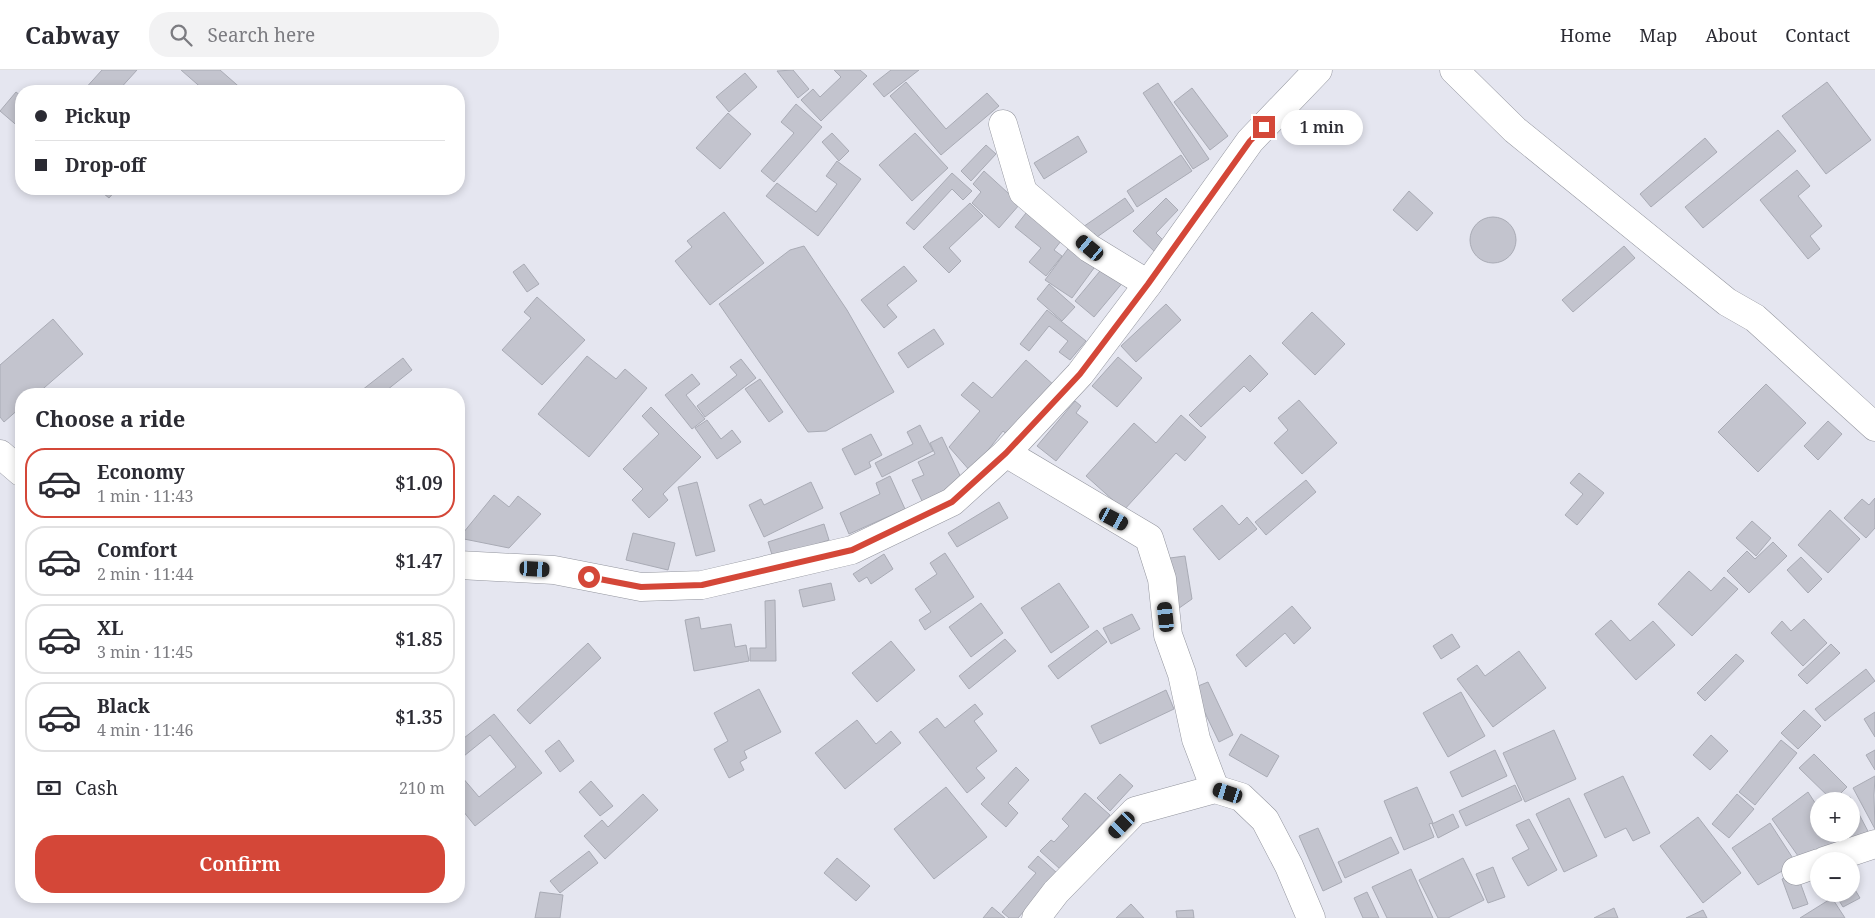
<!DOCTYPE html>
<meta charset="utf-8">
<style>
:root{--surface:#fff;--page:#f2f2f3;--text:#2b2b33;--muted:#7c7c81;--line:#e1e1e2;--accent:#d44738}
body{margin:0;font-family:"Noto Serif",serif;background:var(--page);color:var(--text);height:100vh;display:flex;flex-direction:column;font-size:19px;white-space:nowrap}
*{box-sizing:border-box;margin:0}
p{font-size:16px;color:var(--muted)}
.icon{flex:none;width:28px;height:28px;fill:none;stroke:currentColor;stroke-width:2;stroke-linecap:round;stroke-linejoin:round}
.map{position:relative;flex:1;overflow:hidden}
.side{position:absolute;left:15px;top:318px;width:450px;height:515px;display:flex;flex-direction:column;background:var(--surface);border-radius:20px;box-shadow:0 2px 8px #0003}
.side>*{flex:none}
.top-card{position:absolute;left:15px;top:15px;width:450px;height:110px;border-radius:20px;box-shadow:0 2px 8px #0003;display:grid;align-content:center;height:110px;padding:0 20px;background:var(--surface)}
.tools{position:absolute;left:1810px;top:722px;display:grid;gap:10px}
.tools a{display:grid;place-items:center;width:50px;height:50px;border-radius:50%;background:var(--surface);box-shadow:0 2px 8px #0003;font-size:25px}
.end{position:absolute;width:22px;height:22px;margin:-11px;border:6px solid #d44738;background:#fff;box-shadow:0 0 0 2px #fff}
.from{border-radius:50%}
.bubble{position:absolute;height:35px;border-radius:18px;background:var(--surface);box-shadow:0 2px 8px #0003;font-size:16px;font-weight:600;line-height:35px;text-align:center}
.car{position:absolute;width:15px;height:30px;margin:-15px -8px;border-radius:6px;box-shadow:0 0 4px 1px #0007;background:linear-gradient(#222 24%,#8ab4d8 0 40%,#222 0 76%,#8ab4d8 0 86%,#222 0)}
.top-card b{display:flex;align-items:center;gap:18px;height:48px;font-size:19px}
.top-card b+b{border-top:1px solid var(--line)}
.top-card i{width:12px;height:12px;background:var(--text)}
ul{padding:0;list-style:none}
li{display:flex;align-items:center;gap:15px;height:70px;margin:0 10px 8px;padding:0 10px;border:2px solid var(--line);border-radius:20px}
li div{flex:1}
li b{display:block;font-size:19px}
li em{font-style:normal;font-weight:600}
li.active{border-color:var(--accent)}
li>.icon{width:45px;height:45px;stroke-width:1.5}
h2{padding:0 20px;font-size:22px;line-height:60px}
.pay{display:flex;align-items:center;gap:12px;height:55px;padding:0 20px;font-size:19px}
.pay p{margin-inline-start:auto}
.button{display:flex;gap:10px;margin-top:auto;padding:10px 20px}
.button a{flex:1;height:58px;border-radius:20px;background:var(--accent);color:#fff;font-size:20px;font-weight:600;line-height:58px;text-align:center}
header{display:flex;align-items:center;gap:30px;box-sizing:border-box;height:70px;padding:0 25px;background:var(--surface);border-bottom:1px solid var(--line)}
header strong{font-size:24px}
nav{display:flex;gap:28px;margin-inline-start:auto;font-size:18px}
.search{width:350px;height:45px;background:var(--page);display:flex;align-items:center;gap:12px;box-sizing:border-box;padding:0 18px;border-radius:20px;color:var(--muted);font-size:19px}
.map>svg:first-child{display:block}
.building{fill:#c3c4ce;stroke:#a9abb5}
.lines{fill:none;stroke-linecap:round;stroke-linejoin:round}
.street-casing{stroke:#93959e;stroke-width:29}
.secondary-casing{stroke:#93959e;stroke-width:29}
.street{stroke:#fff;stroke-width:28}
.secondary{stroke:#fff;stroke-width:28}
.route{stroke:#d44738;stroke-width:6}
</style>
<header>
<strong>Cabway</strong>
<div class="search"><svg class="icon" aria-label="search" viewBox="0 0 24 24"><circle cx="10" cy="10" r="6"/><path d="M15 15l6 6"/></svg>Search here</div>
<nav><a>Home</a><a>Map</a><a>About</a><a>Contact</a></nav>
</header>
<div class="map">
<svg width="1875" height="848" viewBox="0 0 1875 848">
<rect width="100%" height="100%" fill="#e5e6f0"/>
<path class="building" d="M102 0H137L118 21H83Z
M181 0H220L244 21H205Z
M793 0 809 19 798 28 777 1Z
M834 0H860L867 6 821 51 801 30 813 19 820 27 841 7Z
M891 0H919L884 27 873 14Z
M745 3 757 17 729 42 716 27Z
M906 12 946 59 987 23 999 36 941 85 890 26Z
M1827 12 1871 70 1826 104 1782 46Z
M1158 13 1209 89 1193 99 1143 23Z
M1192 18 1228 66 1210 80 1174 32Z
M16 22 21 26V59L0 41Z
M796 34 822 57 774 112 761 101 794 63 781 52Z
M728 43 751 64 720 99 696 78Z
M1778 60 1796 81 1703 158 1685 137Z
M832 63 849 81 839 91 822 72Z
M915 63 948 98 912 131 879 95Z
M1078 66 1087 82 1044 109 1034 93Z
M1705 68 1717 82 1651 137 1640 124Z
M986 75 996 84 971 111 961 101Z
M1181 85 1192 101 1137 137 1127 121Z
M837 91 861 109 818 166 766 126 777 113 816 142 837 114 826 106Z
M1797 100 1810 116 1798 126 1822 156 1810 166 1820 179 1808 189 1760 130Z
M984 101 1020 134 999 158 972 133 981 122 973 114Z
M952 103 972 121 963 130 952 119 914 160 906 153Z
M98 119H117L109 128Z
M1409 121 1433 143 1417 161 1393 140Z
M1125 128 1134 141 1097 167 1094 163 1087 169 1080 159Z
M1166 128 1178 140 1156 163 1165 172 1155 182 1133 161Z
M970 133 983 146 949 178 961 191 949 203 923 177Z
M724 142 764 193 710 235 675 191 692 177 687 171Z
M1026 143 1061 171 1054 180 1062 186 1046 206 1029 192 1041 178 1015 157Z
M1470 170a23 23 0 1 1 46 0a23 23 0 1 1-46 0Z
M804 176 847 240 894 322 826 361 808 362 719 234 790 180Z
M1070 176 1097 194 1072 228 1045 210Z
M1624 176 1635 188 1573 242 1562 230Z
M524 194 539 214 527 222 513 202Z
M1105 195 1124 211 1094 247 1075 231Z
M904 196 917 211 887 235 897 247 884 258 861 230Z
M1049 214 1075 237 1062 251 1037 229Z
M537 227 585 270 542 315 502 280 531 248 524 242Z
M1166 234 1181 250 1136 292 1121 276Z
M1047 240 1086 271 1070 290 1059 282 1068 271 1049 256 1029 281 1020 274Z
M1312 242 1345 274 1315 305 1282 273Z
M53 249 83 284 37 324H21V337L4 352 0 347V295Z
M934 259 944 274 908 298 898 283Z
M1250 285 1268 304 1250 322 1244 316 1201 357 1189 345Z
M587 286 616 309 625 299 647 318 589 387 538 344Z
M1118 287 1142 308 1117 337 1092 316Z
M403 288 412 300 382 324H357Z
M741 289 756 308 705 347 697 336 737 305 730 297Z
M1026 290 1055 316 1010 367 1003 361 971 402 949 377 980 341 961 325 973 312 992 328Z
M692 304 700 314 686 325 705 349 692 359 665 325Z
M760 309 783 342 769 352 745 319Z
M1766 314 1806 353 1758 402 1718 362Z
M1299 330 1337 373 1302 404 1274 373 1288 360 1278 348Z
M1075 331 1081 336 1076 343 1088 352 1056 391 1037 376Z
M651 337 701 387 663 424 668 430 649 448 632 430 643 419 623 399 659 364 642 346Z
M1181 345 1206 367 1185 391 1176 383 1124 440 1086 406 1134 353 1156 373Z
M707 350 721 369 732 360 741 372 717 389 695 358Z
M1828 351 1842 364 1818 390 1804 376Z
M920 355 933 381 882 407 875 393 913 374 907 362Z
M871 364 882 385 869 392 871 397 855 405 842 379Z
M942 367 964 414 923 433 912 410 924 405 918 392 935 384 930 373Z
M1579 403 1604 423 1577 455 1565 445 1583 424 1570 413Z
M890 406 905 439 849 464 840 443 880 424 876 413Z
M1306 410 1316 422 1266 465 1255 452Z
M697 412 715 481 696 486 678 417Z
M811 412 823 438 764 467 749 435 761 429 764 435Z
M494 425 509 437 518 426 541 444 509 478 459 468Z
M1875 428V458L1866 468 1844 448 1862 429 1869 435Z
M999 432 1008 448 957 477 948 463Z
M1222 435 1239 455 1247 447 1257 459 1219 490 1193 459Z
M1830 440 1860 469 1828 503 1798 475Z
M1752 451 1771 468 1756 486 1736 468Z
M824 454 829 470 773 488 768 472Z
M633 463 675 473 668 500 626 490Z
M1773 472 1787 486 1749 523 1727 501 1747 481 1755 489Z
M945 483 974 527 925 560 919 550 931 542 915 519 937 504 930 493Z
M884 484 893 499 871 514 867 507 859 512 853 504Z
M1185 486 1192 529 1175 541 1170 488Z
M1801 487 1822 509 1808 523 1787 500Z
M1689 501 1711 521 1724 507 1738 519 1692 566 1658 534Z
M831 513 835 530 803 537 799 520Z
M1059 513 1089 557 1051 583 1021 538Z
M775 530 776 591H750V578H766L765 531Z
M981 533 1003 563 971 587 949 557Z
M1292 536 1311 558 1294 574 1285 563 1246 597 1236 585Z
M1132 544 1140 559 1111 574 1103 558Z
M699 547 701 559 731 554 735 577 746 575 749 591 694 601 685 550Z
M1804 549 1827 573 1803 596 1771 563 1782 551 1791 561Z
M1611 550 1630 571 1653 551 1675 575 1636 610 1595 564Z
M1097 560 1107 572 1058 609 1048 596Z
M1452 564 1460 577 1441 589 1433 576Z
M1005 569 1016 581 969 619 959 606Z
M891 571 915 600 877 632 852 603Z
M588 573 601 588 530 654 517 640Z
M1831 574 1840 583 1807 614 1798 605Z
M1519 581 1546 618 1493 657 1457 609 1477 595 1485 606Z
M1736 584 1744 591 1705 631 1697 623Z
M1866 599 1875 611 1825 651 1815 639Z
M1208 612 1233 665 1219 672 1193 618Z
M759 619 781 662 744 681 747 688 740 692 744 700 729 708 714 679 728 671 714 643Z
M1166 620 1174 639 1100 674 1091 656Z
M1461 622 1485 666 1448 687 1423 643Z
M975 634 983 644 974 651 997 681 976 698 985 708 967 723 919 662 937 648 945 658Z
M1804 640 1821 656 1798 679 1781 663Z
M1875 642V667L1864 649Z
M494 644 542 703 475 756 459 736V710L462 707 479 727 516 697 490 665 459 690V672Z
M857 650 876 674 891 661 901 673 845 719 815 683Z
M1554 660 1576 709 1525 732 1503 683Z
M1241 664 1279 686 1267 707 1229 685Z
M1711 665 1728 681 1710 700 1693 685Z
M559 670 574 691 560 702 545 681Z
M1781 670 1797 683 1755 735 1739 722Z
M1495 680 1507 706 1462 727 1450 702Z
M1875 680V700L1866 685Z
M1814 684 1847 717 1833 731 1799 698Z
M1016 697 1029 710 1008 733 1018 743 1006 757 981 734Z
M1120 704 1133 716 1110 741 1097 728Z
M1623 706 1650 763 1633 771 1626 758 1605 768 1584 724Z
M1875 706 1874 725 1875 759 1853 718Z
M591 711 613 736 600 746 579 722Z
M1515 715 1522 730 1466 756 1459 741Z
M946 717 987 767 934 809 894 759Z
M1417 717 1433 753 1429 754 1434 767 1404 780 1384 731Z
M1808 722 1819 739V764H1834L1842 777 1803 793 1772 749Z
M1085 723 1110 745 1060 799 1040 781 1051 770 1054 772 1069 756 1062 749Z
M643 724 658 740 605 789 584 766 602 750 608 757Z
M1737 724 1754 739 1729 768 1712 754Z
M1850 727 1871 767 1845 776 1838 764H1851V731H1842Z
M1569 728 1597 786 1564 802 1536 744Z
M1453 744 1459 757 1438 768 1432 754Z
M1698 747 1741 803 1703 833 1660 776Z
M1529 749 1557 800 1528 816 1512 788 1529 779 1516 755Z
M1770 753 1796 793 1758 815 1732 778Z
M1318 758 1342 812 1323 821 1299 766Z
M1391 767 1399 783 1345 808 1338 792Z
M589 781 598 793 560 823 550 811Z
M1038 786 1057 803 1018 848H1009L1002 842 1036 803 1028 797Z
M837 788 870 816 856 831 824 803Z
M1463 788 1484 830 1448 848H1438L1419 810Z
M1493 797 1505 827 1488 833 1476 804Z
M1411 799 1433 848H1387L1372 817Z
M1797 804 1808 834 1793 839 1782 809Z
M1851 813 1860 828 1843 837 1835 824H1851Z
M540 822 563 825 560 848H535Z
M1367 822 1379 848H1363L1354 828Z
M1832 828 1845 848H1800Z
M1131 834 1144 848H1116Z
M992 837 1005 848H983Z
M1614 838 1618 848H1594Z
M1193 840 1194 848H1177L1176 841Z
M1703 840 1707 848H1686Z"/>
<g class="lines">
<defs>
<path id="street" d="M1003 54 1023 122 1089 178 1148 214
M1006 383 1149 468 1162 509 1168 565 1182 604 1196 669 1215 719
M1824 791 1875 774
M1796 801 1819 793"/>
<path id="secondary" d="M1454 0 1515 60 1727 232 1755 248 1875 357
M0 384 21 402
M459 495 554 500 641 517 702 515 852 480 952 432 1006 383 1080 304 1148 214 1250 71 1318 0
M1036 848 1056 822 1135 741 1215 719 1241 727 1265 750 1289 796 1311 848"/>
</defs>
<use href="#street" class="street-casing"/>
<use href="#secondary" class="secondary-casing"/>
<use href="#street" class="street"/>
<use href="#secondary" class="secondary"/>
</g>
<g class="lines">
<path class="route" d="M589 507 641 517 702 515 852 480 952 432 1006 383 1080 304 1148 214 1250 71 1264 57"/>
</g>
</svg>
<div class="tools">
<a>+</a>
<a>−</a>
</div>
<i class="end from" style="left:589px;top:507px"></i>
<i class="end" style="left:1264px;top:57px"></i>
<div class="bubble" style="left:1281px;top:40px;width:82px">1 min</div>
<i class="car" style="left:1090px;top:178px;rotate:310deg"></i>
<i class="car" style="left:1114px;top:449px;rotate:118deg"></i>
<i class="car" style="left:535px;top:499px;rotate:93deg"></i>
<i class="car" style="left:1166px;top:547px;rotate:354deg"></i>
<i class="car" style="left:1228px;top:723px;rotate:288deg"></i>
<i class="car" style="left:1122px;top:755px;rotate:224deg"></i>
<div class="top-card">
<b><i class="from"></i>Pickup</b>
<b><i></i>Drop-off</b>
</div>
<section class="side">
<h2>Choose a ride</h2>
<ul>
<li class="active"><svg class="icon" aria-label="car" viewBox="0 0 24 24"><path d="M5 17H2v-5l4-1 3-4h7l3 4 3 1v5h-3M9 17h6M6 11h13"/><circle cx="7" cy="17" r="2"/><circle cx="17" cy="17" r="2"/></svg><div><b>Economy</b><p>1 min · 11:43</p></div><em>$1.09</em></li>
<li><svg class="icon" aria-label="car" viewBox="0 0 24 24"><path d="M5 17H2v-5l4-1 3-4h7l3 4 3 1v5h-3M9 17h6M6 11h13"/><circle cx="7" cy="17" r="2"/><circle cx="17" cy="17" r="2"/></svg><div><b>Comfort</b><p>2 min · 11:44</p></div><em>$1.47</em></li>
<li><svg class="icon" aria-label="car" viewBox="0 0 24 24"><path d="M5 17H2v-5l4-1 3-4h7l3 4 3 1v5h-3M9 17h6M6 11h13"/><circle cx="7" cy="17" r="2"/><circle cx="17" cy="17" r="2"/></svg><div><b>XL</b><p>3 min · 11:45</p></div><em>$1.85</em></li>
<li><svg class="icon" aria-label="car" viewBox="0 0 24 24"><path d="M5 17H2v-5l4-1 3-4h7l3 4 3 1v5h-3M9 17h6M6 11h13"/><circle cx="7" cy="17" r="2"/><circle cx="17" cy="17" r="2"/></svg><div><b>Black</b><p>4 min · 11:46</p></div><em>$1.35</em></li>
</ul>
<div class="pay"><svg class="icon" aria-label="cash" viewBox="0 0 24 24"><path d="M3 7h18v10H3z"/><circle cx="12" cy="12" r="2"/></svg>Cash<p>210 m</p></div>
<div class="button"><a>Confirm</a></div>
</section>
</div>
